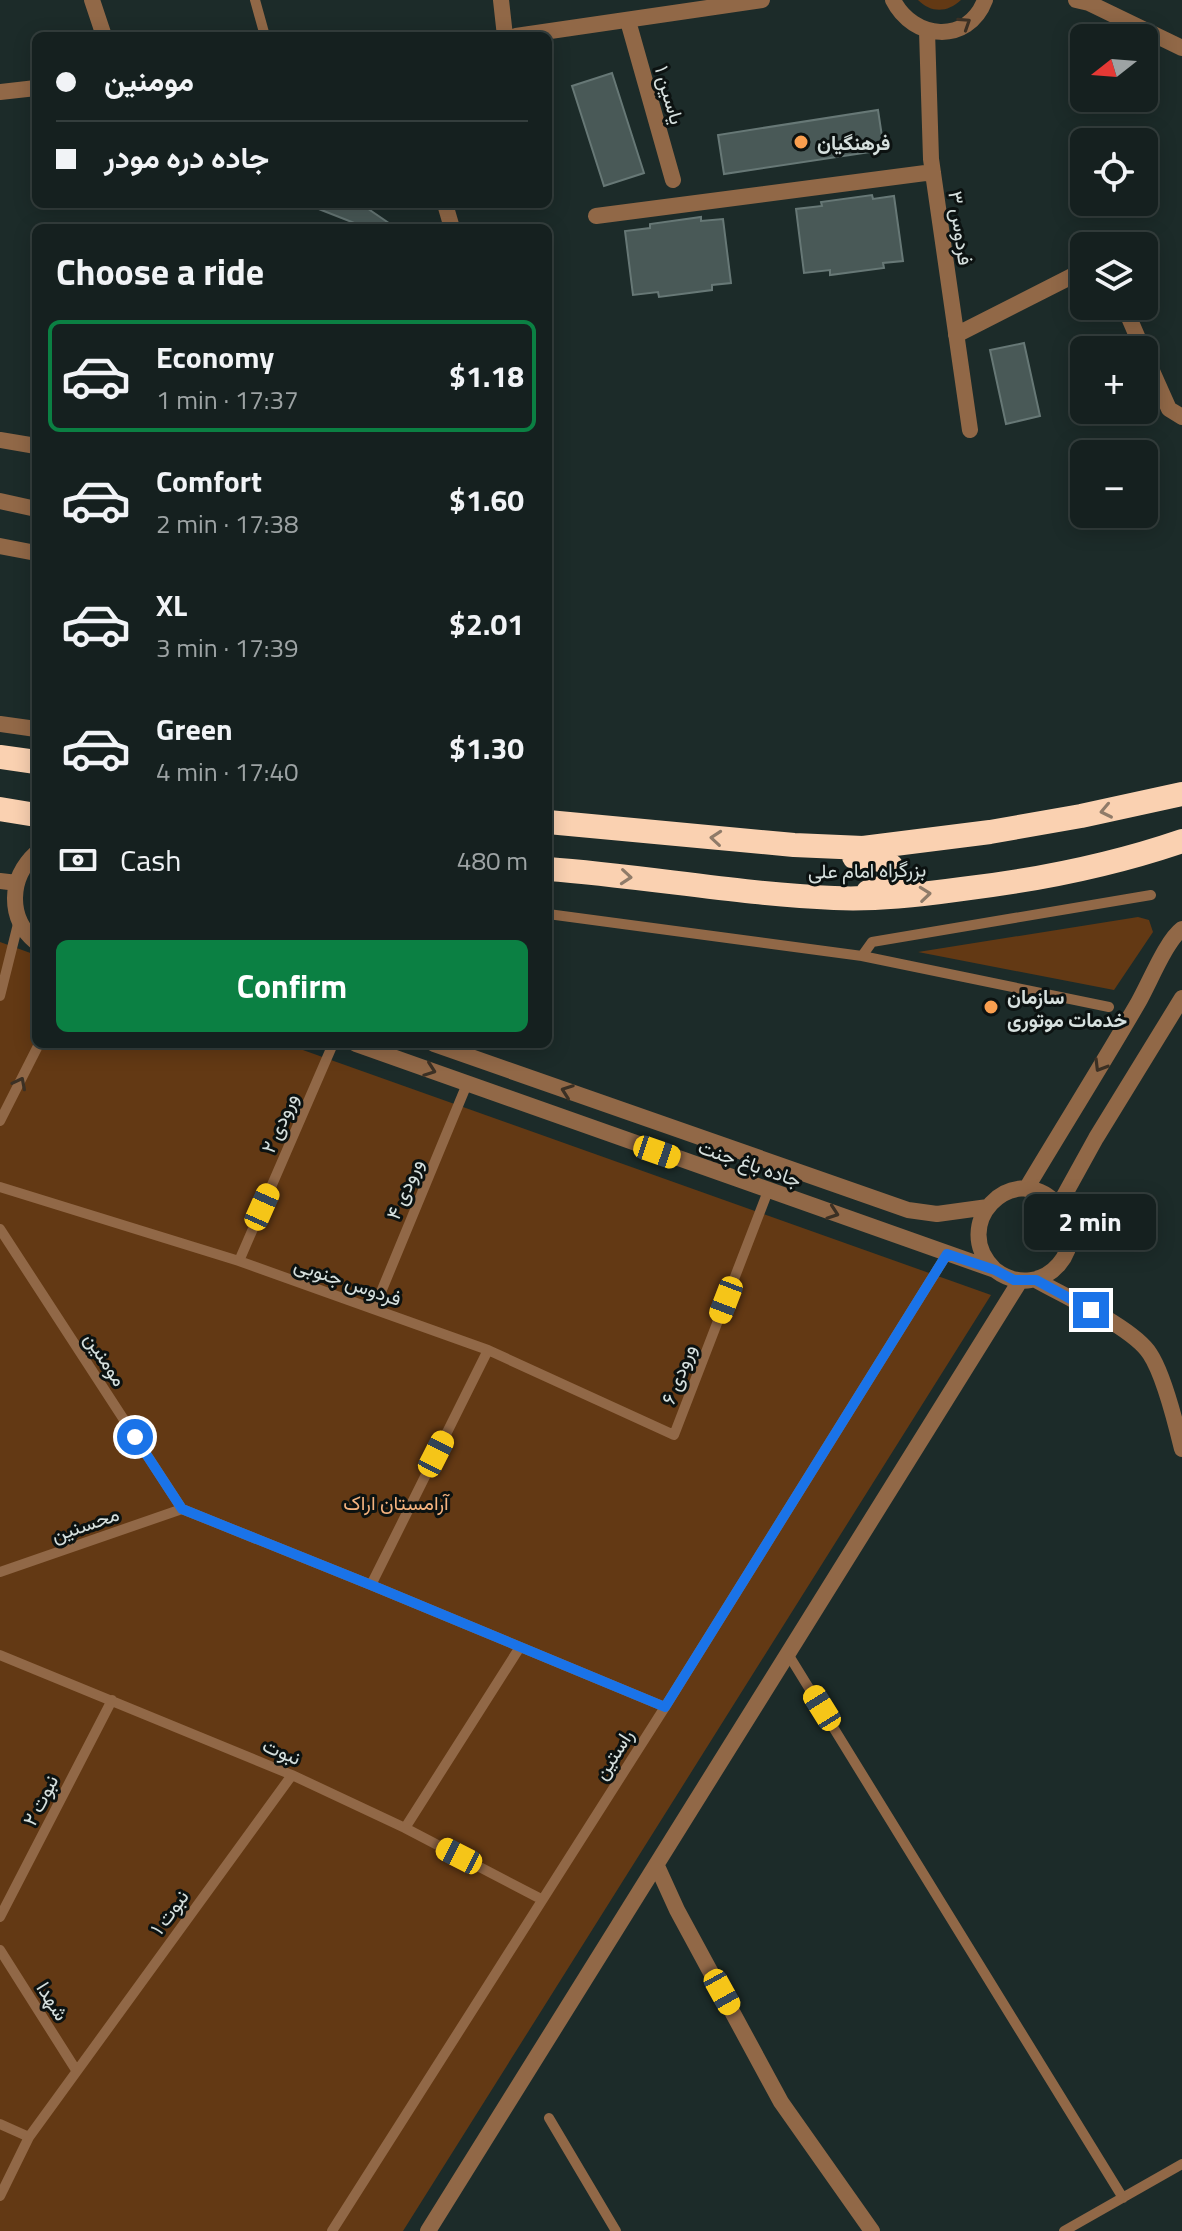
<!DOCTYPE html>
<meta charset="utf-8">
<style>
:root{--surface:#15201f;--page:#1e2828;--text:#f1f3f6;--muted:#9da3a4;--line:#343e3d;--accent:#0b8043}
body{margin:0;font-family:"Titillium Web",Vazirmatn,sans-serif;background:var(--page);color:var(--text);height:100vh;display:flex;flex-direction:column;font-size:30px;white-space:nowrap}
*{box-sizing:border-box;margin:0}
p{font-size:26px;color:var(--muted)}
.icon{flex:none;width:44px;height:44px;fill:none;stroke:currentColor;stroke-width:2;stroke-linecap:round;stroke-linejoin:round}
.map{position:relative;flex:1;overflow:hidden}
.details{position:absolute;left:32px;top:224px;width:520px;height:824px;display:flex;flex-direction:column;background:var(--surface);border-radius:12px;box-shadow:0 4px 20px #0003,0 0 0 2px var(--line)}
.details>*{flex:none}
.banner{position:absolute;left:32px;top:32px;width:520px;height:176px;border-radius:12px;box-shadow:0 4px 20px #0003,0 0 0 2px var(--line);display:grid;align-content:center;height:176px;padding:0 24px;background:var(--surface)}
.needle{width:52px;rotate:253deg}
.buttons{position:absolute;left:1070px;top:24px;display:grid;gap:16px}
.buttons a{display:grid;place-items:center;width:88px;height:88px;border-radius:12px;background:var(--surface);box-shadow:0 4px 20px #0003,0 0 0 2px var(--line);font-size:40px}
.end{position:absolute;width:36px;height:36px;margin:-18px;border:10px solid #1a73e8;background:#fff;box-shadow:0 0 0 4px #fff}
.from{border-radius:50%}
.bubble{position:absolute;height:56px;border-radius:12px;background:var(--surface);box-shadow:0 4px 20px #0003,0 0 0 2px var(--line);font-size:26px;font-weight:700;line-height:56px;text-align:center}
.car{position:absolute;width:24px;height:48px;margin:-24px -12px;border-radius:10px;box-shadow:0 0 6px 2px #0007;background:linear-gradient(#f5c518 24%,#345 0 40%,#f5c518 0 76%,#345 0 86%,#f5c518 0)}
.banner b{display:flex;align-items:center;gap:28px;height:76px;font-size:30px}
.banner b+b{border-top:2px solid var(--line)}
.banner i{width:20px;height:20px;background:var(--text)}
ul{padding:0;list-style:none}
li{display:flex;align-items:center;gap:24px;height:112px;margin:0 16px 12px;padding:0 8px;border:4px solid transparent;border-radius:12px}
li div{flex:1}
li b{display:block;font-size:30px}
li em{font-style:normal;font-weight:700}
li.active{border-color:var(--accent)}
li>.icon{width:72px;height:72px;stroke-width:1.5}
h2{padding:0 24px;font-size:36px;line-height:96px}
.pay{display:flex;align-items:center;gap:20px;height:88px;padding:0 24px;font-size:30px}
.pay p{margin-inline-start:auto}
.primary-button{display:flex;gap:16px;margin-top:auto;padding:16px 24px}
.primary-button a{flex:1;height:92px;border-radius:12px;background:var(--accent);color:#fff;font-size:32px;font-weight:700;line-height:92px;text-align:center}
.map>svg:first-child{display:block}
.green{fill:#633914}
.building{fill:#495957;stroke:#677876;stroke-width:2}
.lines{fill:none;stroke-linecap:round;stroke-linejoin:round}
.lane{stroke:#916847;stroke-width:10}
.street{stroke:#916847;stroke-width:16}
.highway{stroke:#fad1b1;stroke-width:24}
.oneway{stroke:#3b3024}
.oneway2{stroke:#8f7b69}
.route{stroke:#1a73e8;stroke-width:10}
.poi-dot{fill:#fa9f4f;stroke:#0c1211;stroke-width:3}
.labels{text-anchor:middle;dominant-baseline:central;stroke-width:6;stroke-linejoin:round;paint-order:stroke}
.street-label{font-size:20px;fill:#d6e0de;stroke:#0c1211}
.poi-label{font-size:20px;font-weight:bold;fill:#d6e0de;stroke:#0c1211;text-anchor:start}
.park-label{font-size:20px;fill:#f5b37f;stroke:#0c1211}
</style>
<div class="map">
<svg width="1182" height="2231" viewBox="0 0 1182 2231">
<rect width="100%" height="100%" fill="#1c2b29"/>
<path class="green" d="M918 0H961C947 13 931 13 918 0Z
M1138 917 1149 920 1153 932 1114 990 918 952Z
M0 942 36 955V1044H286L991 1295 403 2231H0Z"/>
<path class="building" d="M612 73 644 173 604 186 572 86Z
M878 110 884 150 724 174 718 135Z
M872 195 873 199 894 196 903 261 883 263 884 268 830 275V270L804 273 796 209 822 206 821 202Z
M306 204H361L396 228H367Z
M701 217V221L723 219 731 283 712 285V290L659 297 658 292 633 295 625 231 650 228V224Z
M1024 343 1040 416 1006 424 990 350Z"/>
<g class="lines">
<path class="lane" d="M255 0 265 36
M548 914 862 956 1109 1007
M862 956 872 942 1151 895
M0 996 19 920
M0 1121 39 1044
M0 1187 239 1261 488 1350 674 1435 768 1191
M0 1229 182 1509
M239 1261 333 1044
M374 1309 467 1084
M182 1509 371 1585 665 1707
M0 1572 182 1509
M371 1585 488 1350
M788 1654 1123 2198
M0 1655 292 1775 405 1828 541 1899
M405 1828 520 1647
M0 1917 112 1700
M0 1950 76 2070
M549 2118 616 2231
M0 2124 29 2137
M0 2196 29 2137 292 1775
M332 2231 665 1707 947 1254
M1064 2231 1182 2164"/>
<path class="street" d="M92 0 104 36
M501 0 505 36
M893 0C913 40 968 45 985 0
M1076 0 1089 3 1182 48
M628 21 673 180
M927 31 931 159 970 430
M516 36 762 0
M0 92 36 88
M445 204 452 228
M596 216 933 172
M1124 306 1143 350
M956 335 1084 270
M1144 353 1169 409 1182 417
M0 440 36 446
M0 501 36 509
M0 546 36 553
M0 724 36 729
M36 853C9 878 7 918 36 942
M0 881 17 883
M356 1044 995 1270C1043 1306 1097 1242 1055 1202 1012 1160 948 1225 995 1270
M434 1044 908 1210 937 1214 988 1207
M1026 1189C1063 1127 1102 1065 1138 1003 1150 982 1166 941 1182 929
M1059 1205 1096 1138 1182 998
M1036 1280C1064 1296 1134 1328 1150 1354 1164 1375 1176 1424 1182 1449
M657 1866 677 1910 781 2102 872 2231
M428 2231 1020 1281"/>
<path class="highway" d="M0 757 36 762
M0 809 36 815
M548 822 794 845 863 848 990 832 1081 816 1182 794
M854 857C872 858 905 859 890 885L868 892
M548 869C643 876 738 894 834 898 876 900 919 895 962 889 1037 880 1109 866 1182 841"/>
</g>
<defs><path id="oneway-chevron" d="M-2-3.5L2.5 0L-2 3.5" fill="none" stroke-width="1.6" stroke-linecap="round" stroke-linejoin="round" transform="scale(2)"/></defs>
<g class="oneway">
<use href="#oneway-chevron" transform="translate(965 23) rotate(-33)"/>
<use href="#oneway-chevron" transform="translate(1100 1066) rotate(121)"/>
<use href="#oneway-chevron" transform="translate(430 1070) rotate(20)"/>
<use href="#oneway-chevron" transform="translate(20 1083) rotate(-63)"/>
<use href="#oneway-chevron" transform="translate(567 1091) rotate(-160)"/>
<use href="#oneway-chevron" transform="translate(833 1213) rotate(19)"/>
</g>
<g class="oneway2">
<use href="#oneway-chevron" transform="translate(1106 811) rotate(168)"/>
<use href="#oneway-chevron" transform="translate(716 838) rotate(-175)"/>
<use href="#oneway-chevron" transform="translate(626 877) rotate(5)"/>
<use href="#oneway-chevron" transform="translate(925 894) rotate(-6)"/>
</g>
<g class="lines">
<path class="route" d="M135 1437 182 1509 371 1585 665 1707 947 1254 995 1270 1014 1280H1036L1091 1310"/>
</g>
<g class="poi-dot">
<circle cx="801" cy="142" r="8"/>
<circle cx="991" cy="1007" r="8"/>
</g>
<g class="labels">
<g class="street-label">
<text transform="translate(670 95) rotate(74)">یاسین ۱</text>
<text transform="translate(961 228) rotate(82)">فردوس ۳</text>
<text transform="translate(867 870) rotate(-1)">بزرگراه امام علی</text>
<text transform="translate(279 1123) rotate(-67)">ورودی ۲</text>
<text transform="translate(750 1163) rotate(19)">جاده باغ جنت</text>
<text transform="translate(404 1189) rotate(-67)">ورودی ۴</text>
<text transform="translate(348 1281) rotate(19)">فردوس جنوبی</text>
<text transform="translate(106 1359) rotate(57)">مومنین</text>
<text transform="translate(678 1374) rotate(-69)">ورودی ۶</text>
<text transform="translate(85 1524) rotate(-19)">محسنین</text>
<text transform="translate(282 1751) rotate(23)">نبوت</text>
<text transform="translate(613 1754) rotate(-57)">راستین</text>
<text transform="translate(40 1800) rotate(-63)">نبوت ۲</text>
<text transform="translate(169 1912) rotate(-54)">نبوت ۱</text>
<text transform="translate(53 2001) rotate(58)">شهدا</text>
</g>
<g class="poi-label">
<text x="817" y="142">فرهنگیان</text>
<text x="1007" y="996">سازمان<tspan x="1007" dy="23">خدمات موتوری</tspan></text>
</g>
<g class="park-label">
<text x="396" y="1502">آرامستان اراک</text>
</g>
</g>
</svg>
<div class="buttons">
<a><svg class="needle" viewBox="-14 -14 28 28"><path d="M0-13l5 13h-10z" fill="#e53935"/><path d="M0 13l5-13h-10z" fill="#9da3a4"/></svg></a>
<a><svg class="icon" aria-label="locate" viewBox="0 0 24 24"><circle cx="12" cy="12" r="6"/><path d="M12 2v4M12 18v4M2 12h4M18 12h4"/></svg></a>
<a><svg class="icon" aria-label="layers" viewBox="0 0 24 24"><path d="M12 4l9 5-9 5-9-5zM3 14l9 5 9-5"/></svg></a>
<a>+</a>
<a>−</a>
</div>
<i class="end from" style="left:135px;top:1437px"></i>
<i class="end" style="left:1091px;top:1310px"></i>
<div class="bubble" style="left:1024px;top:1194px;width:132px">2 min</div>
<i class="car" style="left:657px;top:1152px;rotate:109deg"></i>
<i class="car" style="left:262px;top:1207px;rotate:24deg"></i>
<i class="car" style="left:726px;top:1300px;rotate:201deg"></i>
<i class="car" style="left:436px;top:1454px;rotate:27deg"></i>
<i class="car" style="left:822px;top:1708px;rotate:328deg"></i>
<i class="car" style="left:459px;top:1856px;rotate:297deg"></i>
<i class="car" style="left:722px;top:1992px;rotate:151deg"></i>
<div class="banner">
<b><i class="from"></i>مومنین</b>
<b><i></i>جاده دره مودر</b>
</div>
<section class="details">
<h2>Choose a ride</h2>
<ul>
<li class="active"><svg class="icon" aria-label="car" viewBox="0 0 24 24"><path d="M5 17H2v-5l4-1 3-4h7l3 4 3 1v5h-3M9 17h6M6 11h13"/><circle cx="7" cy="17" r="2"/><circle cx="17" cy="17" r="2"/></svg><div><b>Economy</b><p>1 min · 17:37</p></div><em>$1.18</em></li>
<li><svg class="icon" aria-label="car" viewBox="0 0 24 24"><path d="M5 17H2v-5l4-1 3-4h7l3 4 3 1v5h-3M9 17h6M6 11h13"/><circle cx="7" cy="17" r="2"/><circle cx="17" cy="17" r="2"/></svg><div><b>Comfort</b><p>2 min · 17:38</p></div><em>$1.60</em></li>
<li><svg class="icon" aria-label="car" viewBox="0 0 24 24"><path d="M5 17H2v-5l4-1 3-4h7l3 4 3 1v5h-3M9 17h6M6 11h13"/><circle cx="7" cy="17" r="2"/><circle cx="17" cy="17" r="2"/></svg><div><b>XL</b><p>3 min · 17:39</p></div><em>$2.01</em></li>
<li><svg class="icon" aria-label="car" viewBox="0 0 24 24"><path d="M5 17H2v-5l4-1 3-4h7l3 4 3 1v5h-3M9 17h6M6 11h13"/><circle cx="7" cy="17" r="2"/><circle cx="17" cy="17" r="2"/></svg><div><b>Green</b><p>4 min · 17:40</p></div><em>$1.30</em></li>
</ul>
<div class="pay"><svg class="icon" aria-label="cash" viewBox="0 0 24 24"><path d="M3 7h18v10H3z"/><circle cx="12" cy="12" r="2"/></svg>Cash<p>480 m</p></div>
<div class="primary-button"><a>Confirm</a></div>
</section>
</div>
